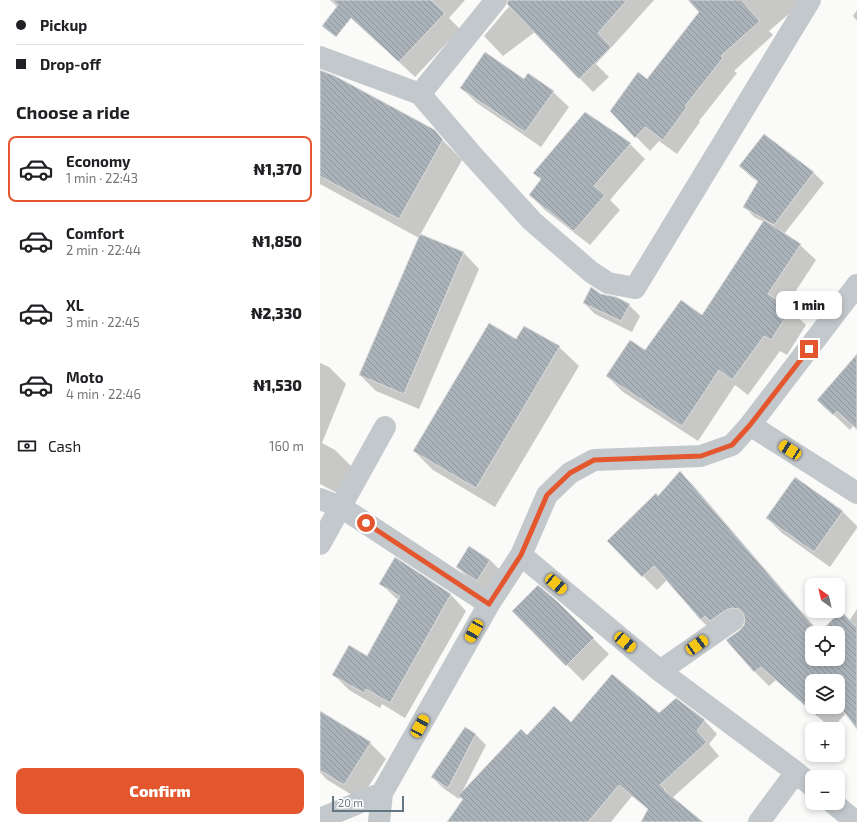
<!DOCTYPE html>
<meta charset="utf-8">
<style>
:root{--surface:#fff;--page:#f6f6f6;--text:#202124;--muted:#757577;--line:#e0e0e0;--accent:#e4572e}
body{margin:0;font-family:"Exo 2",sans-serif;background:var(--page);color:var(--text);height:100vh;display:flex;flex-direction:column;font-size:15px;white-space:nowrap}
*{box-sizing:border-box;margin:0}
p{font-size:13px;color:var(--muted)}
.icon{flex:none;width:22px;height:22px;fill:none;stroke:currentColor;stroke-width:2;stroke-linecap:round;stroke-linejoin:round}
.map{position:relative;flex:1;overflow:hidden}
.side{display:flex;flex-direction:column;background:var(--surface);width:320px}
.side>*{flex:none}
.banner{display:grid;align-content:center;height:88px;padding:0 16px;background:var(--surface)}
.needle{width:26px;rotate:326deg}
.controls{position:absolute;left:485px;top:578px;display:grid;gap:8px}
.controls a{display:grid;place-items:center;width:40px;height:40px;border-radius:8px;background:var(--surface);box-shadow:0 2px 6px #0003;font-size:20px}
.scale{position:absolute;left:12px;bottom:10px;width:72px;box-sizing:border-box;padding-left:4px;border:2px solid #657683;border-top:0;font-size:11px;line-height:14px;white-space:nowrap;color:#657683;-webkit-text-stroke:3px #fff;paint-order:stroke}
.end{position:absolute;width:18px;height:18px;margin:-9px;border:5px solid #e4572e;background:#fff;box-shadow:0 0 0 2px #fff}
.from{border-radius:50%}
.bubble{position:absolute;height:28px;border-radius:8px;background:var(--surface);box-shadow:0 2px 6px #0003;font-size:13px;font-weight:800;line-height:28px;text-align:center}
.car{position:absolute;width:12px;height:24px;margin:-12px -6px;border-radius:5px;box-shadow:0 0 3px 1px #0007;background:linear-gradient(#f5c518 24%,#345 0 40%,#f5c518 0 76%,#345 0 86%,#f5c518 0)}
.banner b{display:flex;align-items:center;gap:14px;height:38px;font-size:15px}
.banner b+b{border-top:1px solid var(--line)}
.banner i{width:10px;height:10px;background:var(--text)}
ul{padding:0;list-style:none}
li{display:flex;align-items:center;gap:12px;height:66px;margin:0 8px 6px;padding:0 8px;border:2px solid transparent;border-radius:8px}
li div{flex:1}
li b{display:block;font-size:15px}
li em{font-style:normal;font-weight:800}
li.current{border-color:var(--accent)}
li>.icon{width:36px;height:36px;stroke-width:1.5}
h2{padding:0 16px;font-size:18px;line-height:48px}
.pay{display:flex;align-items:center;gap:10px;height:44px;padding:0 16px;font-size:15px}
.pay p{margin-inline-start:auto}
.action{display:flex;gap:8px;margin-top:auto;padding:8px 16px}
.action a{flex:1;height:46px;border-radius:8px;background:var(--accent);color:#fff;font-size:16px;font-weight:800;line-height:46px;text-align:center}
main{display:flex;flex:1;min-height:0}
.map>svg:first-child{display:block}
.shadow{fill:#0003;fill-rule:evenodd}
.building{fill:url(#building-back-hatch);stroke:#dcdcda;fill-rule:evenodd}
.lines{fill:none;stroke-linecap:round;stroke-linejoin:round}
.minor{stroke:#c3c8cc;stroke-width:22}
.route{stroke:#e4572e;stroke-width:5}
</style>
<main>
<section class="side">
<div class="banner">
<b><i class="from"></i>Pickup</b>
<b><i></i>Drop-off</b>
</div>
<h2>Choose a ride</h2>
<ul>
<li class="current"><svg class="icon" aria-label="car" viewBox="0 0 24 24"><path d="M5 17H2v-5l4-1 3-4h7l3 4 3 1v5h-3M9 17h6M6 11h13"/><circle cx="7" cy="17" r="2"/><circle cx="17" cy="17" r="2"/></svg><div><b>Economy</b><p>1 min · 22:43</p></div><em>₦1,370</em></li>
<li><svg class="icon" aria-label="car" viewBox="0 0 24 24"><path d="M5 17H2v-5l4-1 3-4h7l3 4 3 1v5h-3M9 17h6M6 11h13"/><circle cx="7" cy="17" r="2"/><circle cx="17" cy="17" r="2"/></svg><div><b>Comfort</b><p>2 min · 22:44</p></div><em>₦1,850</em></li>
<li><svg class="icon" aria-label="car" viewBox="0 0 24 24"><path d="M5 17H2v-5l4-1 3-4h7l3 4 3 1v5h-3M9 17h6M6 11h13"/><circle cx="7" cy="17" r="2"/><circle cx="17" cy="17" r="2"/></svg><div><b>XL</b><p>3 min · 22:45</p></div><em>₦2,330</em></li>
<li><svg class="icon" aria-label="car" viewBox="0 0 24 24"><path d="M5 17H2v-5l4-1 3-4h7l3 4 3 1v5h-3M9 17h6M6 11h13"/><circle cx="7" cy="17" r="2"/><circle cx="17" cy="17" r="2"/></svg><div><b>Moto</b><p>4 min · 22:46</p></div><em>₦1,530</em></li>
</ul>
<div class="pay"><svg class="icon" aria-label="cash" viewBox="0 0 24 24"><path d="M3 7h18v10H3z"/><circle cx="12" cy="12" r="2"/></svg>Cash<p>160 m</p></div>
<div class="action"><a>Confirm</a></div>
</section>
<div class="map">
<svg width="537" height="822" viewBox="0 0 537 822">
<defs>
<pattern id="building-back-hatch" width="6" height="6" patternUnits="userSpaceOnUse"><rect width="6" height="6" fill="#aab3b9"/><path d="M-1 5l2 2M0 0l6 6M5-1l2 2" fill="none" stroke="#8e969c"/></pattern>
</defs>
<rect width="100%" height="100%" fill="#fafaf8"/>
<path class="shadow" d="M10 0H145L129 18 140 29 95 77 28 14 27 16Z
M196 0H334L290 49 276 64 289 77 273 92 215 32 183 56 164 36 186 10Z
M372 0H485L449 31 453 35 414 71 417 73 379 121 380 122 357 154 339 141 330 151 291 111 327 80 380 12Z
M537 10V21L533 16Z
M0 72 114 131 142 160 100 235 144 253 159 269 99 409 56 391 40 375 99 238 0 184Z
M205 80 233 92 249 107 221 147 157 103 141 88Z
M265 113 310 144 325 159 290 200 300 210 270 245 225 210 210 195 222 180 214 173Z
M444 135 494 173 504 183 464 234 480 245 496 260 466 306 486 325 467 355 460 351 428 395 415 385 378 441 303 392 287 376 326 351 382 317 444 222 434 217 424 206 438 182 430 176 420 166Z
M281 295 309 305 320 316 312 332 275 314 264 303Z
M205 327 239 347 259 366 175 507 113 470 94 451 197 340Z
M537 356V430L533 426 530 430 498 400Z
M0 363 9 367 26 384 2 443 15 450 32 467 17 493 0 484Z
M360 472 374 486 500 633H492V659H518V633H500L529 621 537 609V727L526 713 512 729 456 680 449 686 435 672 408 640 421 631 426 622 395 634 381 620 347 580 337 590 323 576 339 497ZM492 681H518V707H492Z
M522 511 537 526V528L510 567 462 533 447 518Z
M75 559 131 595 146 611 85 718 62 704 60 708 29 690 13 674 47 657 79 601 61 584Z
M170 560 181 571 168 591 148 578 137 567Z
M238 604 289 654 263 681 193 611Z
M356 700 385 721 397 734 389 744 399 756 352 798 381 822H322L329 810 312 796 291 822H128L144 800 140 796 139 799 123 788 112 777 155 734 166 745 142 792 207 736 252 724 339 714Z
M0 712 50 743 66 759 40 800 6 779 0 772Z"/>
<path class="building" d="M12 0H111L125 13 79 62 31 18 16 37 2 26 18 5Z
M188 0H307L278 33 291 47 259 79 187 4Z
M368 0H421L440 21 401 56 403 58 365 106 367 107 343 140 325 127 315 138 290 111 318 72 327 79 379 12Z
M165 52 204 79 208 73 234 91 205 132 140 88Z
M0 70 15 76 115 130 123 140 79 219 0 176Z
M265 112 311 143 274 186 285 195 254 231 209 195 221 179 213 173Z
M444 134 494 172 454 225 423 207 438 181 419 166Z
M444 220 481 244 448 294 471 309 451 340 444 336 412 380 399 370 362 426 286 376 310 340 325 350 361 300 382 315Z
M100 234 144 252 84 394 39 375Z
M271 287 281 294 296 297 310 304 301 321 263 303Z
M169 323 196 339 204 326 240 346 156 488 93 451Z
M537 354V429L517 411 513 415 497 400Z
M360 471 499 633 521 611 537 628V729L518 704V681H492V707H505L497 716 441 667 434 672 406 640 420 630 424 625 425 619 423 613 419 609 412 608 406 610 390 621 385 616 381 620 334 566 322 577 287 541 336 493 338 496ZM492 633H518V659H492Z
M475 477 523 511 494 552 446 518Z
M149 546 170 560 157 581 136 567Z
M75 557 131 594 70 703 46 689 44 693 12 675 29 645 47 656 80 596 59 584Z
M218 585 239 603 274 638 246 666 192 611Z
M292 674 339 713 356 698 385 720 377 731 387 742 340 785 345 789 344 790 383 822H321L328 809 299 785 268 822H127L143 799 138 796 201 729 207 735 234 706 251 722Z
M0 711 51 742 24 785 0 770Z
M145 727 156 734 128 788 111 777Z"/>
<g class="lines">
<path class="minor" d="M0 57 100 94 154 157 212 221 271 272 288 283 315 288 490 0
M100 94 176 0
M430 425 537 493
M0 499 21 507 169 604
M0 544 65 427
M201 555 340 671 476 772 492 786
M340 671 413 620
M513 803 536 822
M0 819 62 793
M59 822 62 793 169 604 201 555 227 495 250 473 274 460 381 456 412 445 430 425 537 285
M439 822 476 772"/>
</g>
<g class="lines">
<path class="route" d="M46 523 169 604 201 555 227 495 250 473 274 460 381 456 412 445 430 425 489 349"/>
</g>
</svg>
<div class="controls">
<a><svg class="needle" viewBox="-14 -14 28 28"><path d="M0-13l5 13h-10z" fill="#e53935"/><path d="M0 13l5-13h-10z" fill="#757577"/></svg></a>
<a><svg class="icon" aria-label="locate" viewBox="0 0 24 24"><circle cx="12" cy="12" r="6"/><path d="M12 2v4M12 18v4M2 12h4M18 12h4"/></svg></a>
<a><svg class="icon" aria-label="layers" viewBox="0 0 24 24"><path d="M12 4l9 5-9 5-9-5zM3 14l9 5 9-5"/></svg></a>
<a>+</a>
<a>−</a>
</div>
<div class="scale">20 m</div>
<i class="end from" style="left:46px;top:523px"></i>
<i class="end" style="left:489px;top:349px"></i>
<div class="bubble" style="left:456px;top:291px;width:66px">1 min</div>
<i class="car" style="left:470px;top:450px;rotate:303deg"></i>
<i class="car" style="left:236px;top:584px;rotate:130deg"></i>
<i class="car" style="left:154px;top:631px;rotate:209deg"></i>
<i class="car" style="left:305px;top:642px;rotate:130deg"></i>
<i class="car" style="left:377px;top:645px;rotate:55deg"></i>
<i class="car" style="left:100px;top:726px;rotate:29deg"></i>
</div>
</main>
